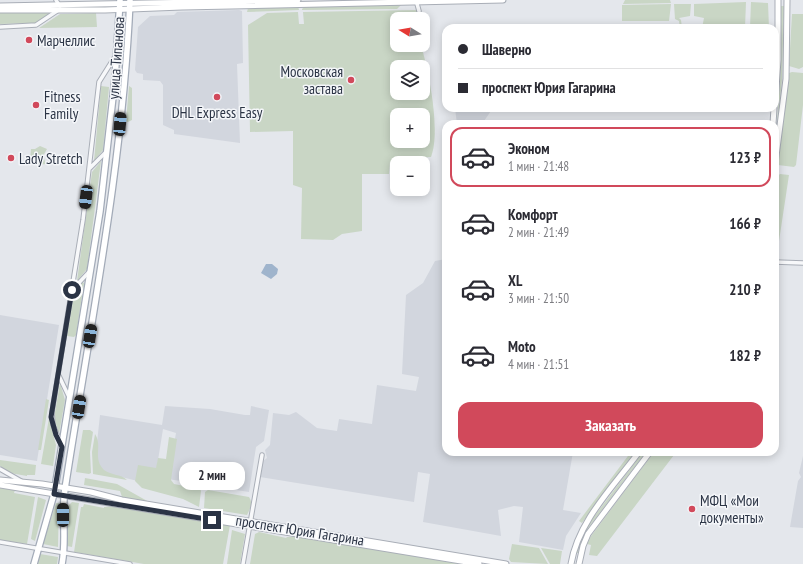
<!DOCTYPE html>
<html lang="ru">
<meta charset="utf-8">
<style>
:root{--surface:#fff;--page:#f2f2f3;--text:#2b2b33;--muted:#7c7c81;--line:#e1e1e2;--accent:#d1495b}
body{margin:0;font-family:"PT Sans Narrow",sans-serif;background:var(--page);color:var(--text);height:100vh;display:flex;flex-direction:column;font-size:15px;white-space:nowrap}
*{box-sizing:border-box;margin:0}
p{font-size:13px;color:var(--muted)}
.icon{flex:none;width:22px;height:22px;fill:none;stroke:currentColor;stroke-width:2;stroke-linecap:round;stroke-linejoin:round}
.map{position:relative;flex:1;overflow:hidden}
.drawer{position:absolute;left:442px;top:120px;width:337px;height:336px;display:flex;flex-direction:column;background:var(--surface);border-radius:12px;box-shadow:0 2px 10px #0003}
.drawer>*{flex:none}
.hud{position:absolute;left:442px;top:24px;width:337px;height:88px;border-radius:12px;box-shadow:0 2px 10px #0003;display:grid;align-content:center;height:88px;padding:0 16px;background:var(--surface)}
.needle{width:26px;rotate:281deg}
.fabs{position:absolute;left:390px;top:12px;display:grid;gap:8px}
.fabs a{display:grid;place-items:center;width:40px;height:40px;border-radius:8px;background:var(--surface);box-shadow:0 2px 10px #0003;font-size:20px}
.end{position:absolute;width:18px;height:18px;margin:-9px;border:5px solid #2b3445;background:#fff;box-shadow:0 0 0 2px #fff}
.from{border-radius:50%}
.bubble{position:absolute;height:28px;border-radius:12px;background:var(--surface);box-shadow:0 2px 10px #0003;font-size:13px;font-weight:700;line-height:28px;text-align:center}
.car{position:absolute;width:12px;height:24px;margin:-12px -6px;border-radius:5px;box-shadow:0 0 3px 1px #0007;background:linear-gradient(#222 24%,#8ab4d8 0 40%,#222 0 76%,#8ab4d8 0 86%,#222 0)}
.hud b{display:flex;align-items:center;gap:14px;height:38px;font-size:15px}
.hud b+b{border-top:1px solid var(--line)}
.hud i{width:10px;height:10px;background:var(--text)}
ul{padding:7px 0 0;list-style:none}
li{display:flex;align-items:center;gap:12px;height:60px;margin:0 8px 6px;padding:0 8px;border:2px solid transparent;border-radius:12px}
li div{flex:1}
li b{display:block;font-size:15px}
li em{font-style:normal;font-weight:700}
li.on{border-color:var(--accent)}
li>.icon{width:36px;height:36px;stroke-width:1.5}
.action{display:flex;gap:8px;margin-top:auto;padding:8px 16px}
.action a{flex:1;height:46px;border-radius:12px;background:var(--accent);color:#fff;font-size:16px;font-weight:700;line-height:46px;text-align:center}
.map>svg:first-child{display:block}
.built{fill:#d2d6de}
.green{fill:#c9d6c5;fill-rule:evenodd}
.water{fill:#9fb4cc}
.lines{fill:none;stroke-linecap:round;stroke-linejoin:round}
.street-casing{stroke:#a9aeb7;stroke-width:5.5}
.secondary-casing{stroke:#a9aeb7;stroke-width:7}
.primary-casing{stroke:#a3abb8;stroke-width:8}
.street{stroke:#f7f8fa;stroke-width:3.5}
.secondary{stroke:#fff;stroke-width:5}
.primary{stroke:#fff;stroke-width:5.5}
.route{stroke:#2b3445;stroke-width:5}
.poi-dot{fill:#d1495b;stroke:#f4f6f9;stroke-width:1.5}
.labels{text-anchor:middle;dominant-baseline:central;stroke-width:3;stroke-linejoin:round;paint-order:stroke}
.poi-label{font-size:15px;fill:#2b3445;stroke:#f4f6f9;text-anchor:start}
.street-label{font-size:15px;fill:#2b3445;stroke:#f4f6f9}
</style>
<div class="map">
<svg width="803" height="564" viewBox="0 0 803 564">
<rect width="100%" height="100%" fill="#e4e7ec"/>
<path class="built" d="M239 10 242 11 243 63 237 64 240 143 174 134V130L163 125V85L160 81 143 80V74L137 73 135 70 138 27 150 16 174 15 177 12Z
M455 108H493L482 124H457Z
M446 259V452H573L563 510 581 513 566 536 563 550 519 542 523 507 514 506 498 510 501 536 423 522 430 474 418 472 414 502 260 477 263 461 267 458 265 450 270 445 273 413 289 415 296 412 317 428 337 431 339 419 372 424 377 385 416 391 419 377 402 374 406 295 423 283 435 261Z
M0 315 59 325 37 461 0 455Z
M165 406 210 409 245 415H250L251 406 269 410 264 441 256 447 249 492 168 479 176 433 163 429 154 485 105 473 95 461 100 415 162 425Z
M803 456V528L790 527 798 481 801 477 799 473Z"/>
<path class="green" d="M625 0H670L671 3 623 4Z
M746 2 745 28H702L704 18 694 16V4Z
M751 2 768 3 769 28H750Z
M402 4 397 9 302 10V9L305 6Z
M671 4 669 21H622V5Z
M674 4H691L690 16 679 18 681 20 682 28H680L679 21 675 19Z
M298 6 299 10 247 12 248 8Z
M781 6H784L782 80 775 146 781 69Z
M417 10 420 19H397V45H421C429 72 441 131 431 157L403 158 397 162H390L389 174H362V231L342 234 333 240 301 239 302 188 293 185V131L250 132 248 25 267 13 298 12 299 24H304L303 12ZM397 67H423V93H397ZM397 115H423V141H397Z
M49 11 51 13 35 23 0 24V13Z
M96 13 97 27 39 28 60 14Z
M792 14H803V67L799 69 789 66Z
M792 72 803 73V105L796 165 794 167 778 165 789 73Z
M101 86 109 87 103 150 94 161Z
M129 86 132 88V120L128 122 126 121Z
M40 146 47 149 43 156 46 164 38 165 36 162 30 160 31 149H35Z
M101 161 87 269 77 281 92 172Z
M780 174 789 175 779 241 775 247C775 234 771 181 780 174Z
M82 282 84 283 76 335 74 337 67 336 74 294Z
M60 383 65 400 59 434 54 418Z
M46 399 49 400 41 450H38Z
M49 418 56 445 53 466 41 464Z
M83 430H90L93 432 90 452 91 473 89 474 76 472Z
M95 434C103 446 92 458 104 470 110 475 121 474 127 480L93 474 92 452Z
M169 437 177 439 171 480 174 484 200 489 201 491 199 507 183 499 142 488 135 481 138 465 156 468 158 458 166 459Z
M631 452H635L582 523 579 521Z
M643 452H646L589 527 582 539 578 553H576L581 539 587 526Z
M654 452H672L674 455 597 556 589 555 591 545 587 544 591 536Z
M0 460 36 465 35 475H27V476L10 473 0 466Z
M85 478 117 484 149 502 122 497 120 491 84 485Z
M0 488 15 490 14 493 35 497 27 544 0 540Z
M208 490 249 497C254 504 249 510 247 515L204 508 205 492Z
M38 497 46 500 35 541 31 539Z
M72 502 79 503 72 547 67 546 68 506Z
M56 503H59L58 547 43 544Z
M84 504 104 508V507L116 506 230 525 223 564H144L74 552 81 507H83Z
M232 530 245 534 240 564H227Z
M259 532 286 538 287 537H299L464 564H250L255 534Z
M512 544 539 548 548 564 511 562 509 559Z
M541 548 562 551 560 564H550Z
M40 554 58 557 57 564H38Z"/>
<path class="water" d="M266 264H272L278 269 277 274 271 279 261 273Z"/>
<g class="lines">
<defs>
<path id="street" d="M56 0 59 5
M416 0 419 11
M0 27 36 25 60 9
M90 168 107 151
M775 262 803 263
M73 289 89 272
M59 376 69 397
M62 446 53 425 52 412 83 220 99 82 116 55
M0 469 21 481
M0 542 130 564
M243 564 262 455"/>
<path id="secondary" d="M0 6 298 0
M0 10H105L182 7 503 0
M775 103 778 60V0
M773 124 774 108
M775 164 786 79 787 0
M0 480 42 484 91 492 122 500 506 564
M0 485 479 564
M571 564C578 521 614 486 639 452
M579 564 583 546 588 534 650 452"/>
<path id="primary" d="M34 564 54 494 100 211 115 79 120 0
M62 564C67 539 61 513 65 489 90 326 123 165 130 0"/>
</defs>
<use href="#street" class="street-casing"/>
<use href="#secondary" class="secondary-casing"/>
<use href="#primary" class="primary-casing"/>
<use href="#street" class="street"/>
<use href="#secondary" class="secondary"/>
<use href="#primary" class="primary"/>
</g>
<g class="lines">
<path class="route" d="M72 290 51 417 56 435 62 447 54 494 212 520"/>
</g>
<g class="poi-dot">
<circle cx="29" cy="40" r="4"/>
<circle cx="351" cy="80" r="4"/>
<circle cx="217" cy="97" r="4"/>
<circle cx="36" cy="105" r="4"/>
<circle cx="11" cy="158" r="4"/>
<circle cx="692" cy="509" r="4"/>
</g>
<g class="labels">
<g class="poi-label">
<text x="37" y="40">Марчеллис</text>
<text x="343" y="71" text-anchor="end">Московская<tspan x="343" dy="17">застава</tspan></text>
<text x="44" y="96">Fitness<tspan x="44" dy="17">Family</tspan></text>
<text x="217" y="112" text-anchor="middle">DHL Express Easy</text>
<text x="19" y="158">Lady Stretch</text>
<text x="700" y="500">МФЦ «Мои<tspan x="700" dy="17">документы»</tspan></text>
</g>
<g class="street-label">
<text transform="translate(116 58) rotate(-86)">улица Типанова</text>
<text transform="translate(300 530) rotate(9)">проспект Юрия Гагарина</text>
</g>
</g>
</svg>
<div class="fabs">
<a><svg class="needle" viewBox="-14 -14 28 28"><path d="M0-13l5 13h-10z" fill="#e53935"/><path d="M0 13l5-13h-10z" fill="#7c7c81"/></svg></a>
<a><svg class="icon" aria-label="layers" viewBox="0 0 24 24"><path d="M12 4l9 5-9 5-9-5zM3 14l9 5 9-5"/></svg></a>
<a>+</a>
<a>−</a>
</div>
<i class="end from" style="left:72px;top:290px"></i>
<i class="end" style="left:212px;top:520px"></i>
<div class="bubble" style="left:179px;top:462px;width:66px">2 мин</div>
<i class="car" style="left:120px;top:124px;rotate:5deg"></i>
<i class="car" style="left:86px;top:197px;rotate:187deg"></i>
<i class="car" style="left:90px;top:336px;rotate:9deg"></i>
<i class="car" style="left:79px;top:407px;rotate:9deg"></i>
<i class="car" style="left:63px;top:515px;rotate:0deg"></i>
<div class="hud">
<b><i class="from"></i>Шаверно</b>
<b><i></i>проспект Юрия Гагарина</b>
</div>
<section class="drawer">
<ul>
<li class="on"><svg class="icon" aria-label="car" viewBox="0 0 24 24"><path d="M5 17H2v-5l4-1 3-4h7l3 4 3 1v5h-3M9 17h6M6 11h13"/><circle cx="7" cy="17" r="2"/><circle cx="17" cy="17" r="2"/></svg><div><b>Эконом</b><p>1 мин · 21:48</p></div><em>123 ₽</em></li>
<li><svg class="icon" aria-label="car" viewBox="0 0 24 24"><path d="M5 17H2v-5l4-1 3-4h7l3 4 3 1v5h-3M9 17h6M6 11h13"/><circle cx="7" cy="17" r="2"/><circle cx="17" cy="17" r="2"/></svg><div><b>Комфорт</b><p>2 мин · 21:49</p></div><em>166 ₽</em></li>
<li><svg class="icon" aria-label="car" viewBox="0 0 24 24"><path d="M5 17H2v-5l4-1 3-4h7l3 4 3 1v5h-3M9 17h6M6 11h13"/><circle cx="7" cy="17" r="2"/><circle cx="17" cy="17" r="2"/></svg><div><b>XL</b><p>3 мин · 21:50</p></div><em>210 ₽</em></li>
<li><svg class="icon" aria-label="car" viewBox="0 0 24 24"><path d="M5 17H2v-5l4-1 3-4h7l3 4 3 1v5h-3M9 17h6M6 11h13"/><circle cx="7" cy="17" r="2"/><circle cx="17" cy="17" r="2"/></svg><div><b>Moto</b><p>4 мин · 21:51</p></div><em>182 ₽</em></li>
</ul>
<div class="action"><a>Заказать</a></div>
</section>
</div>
